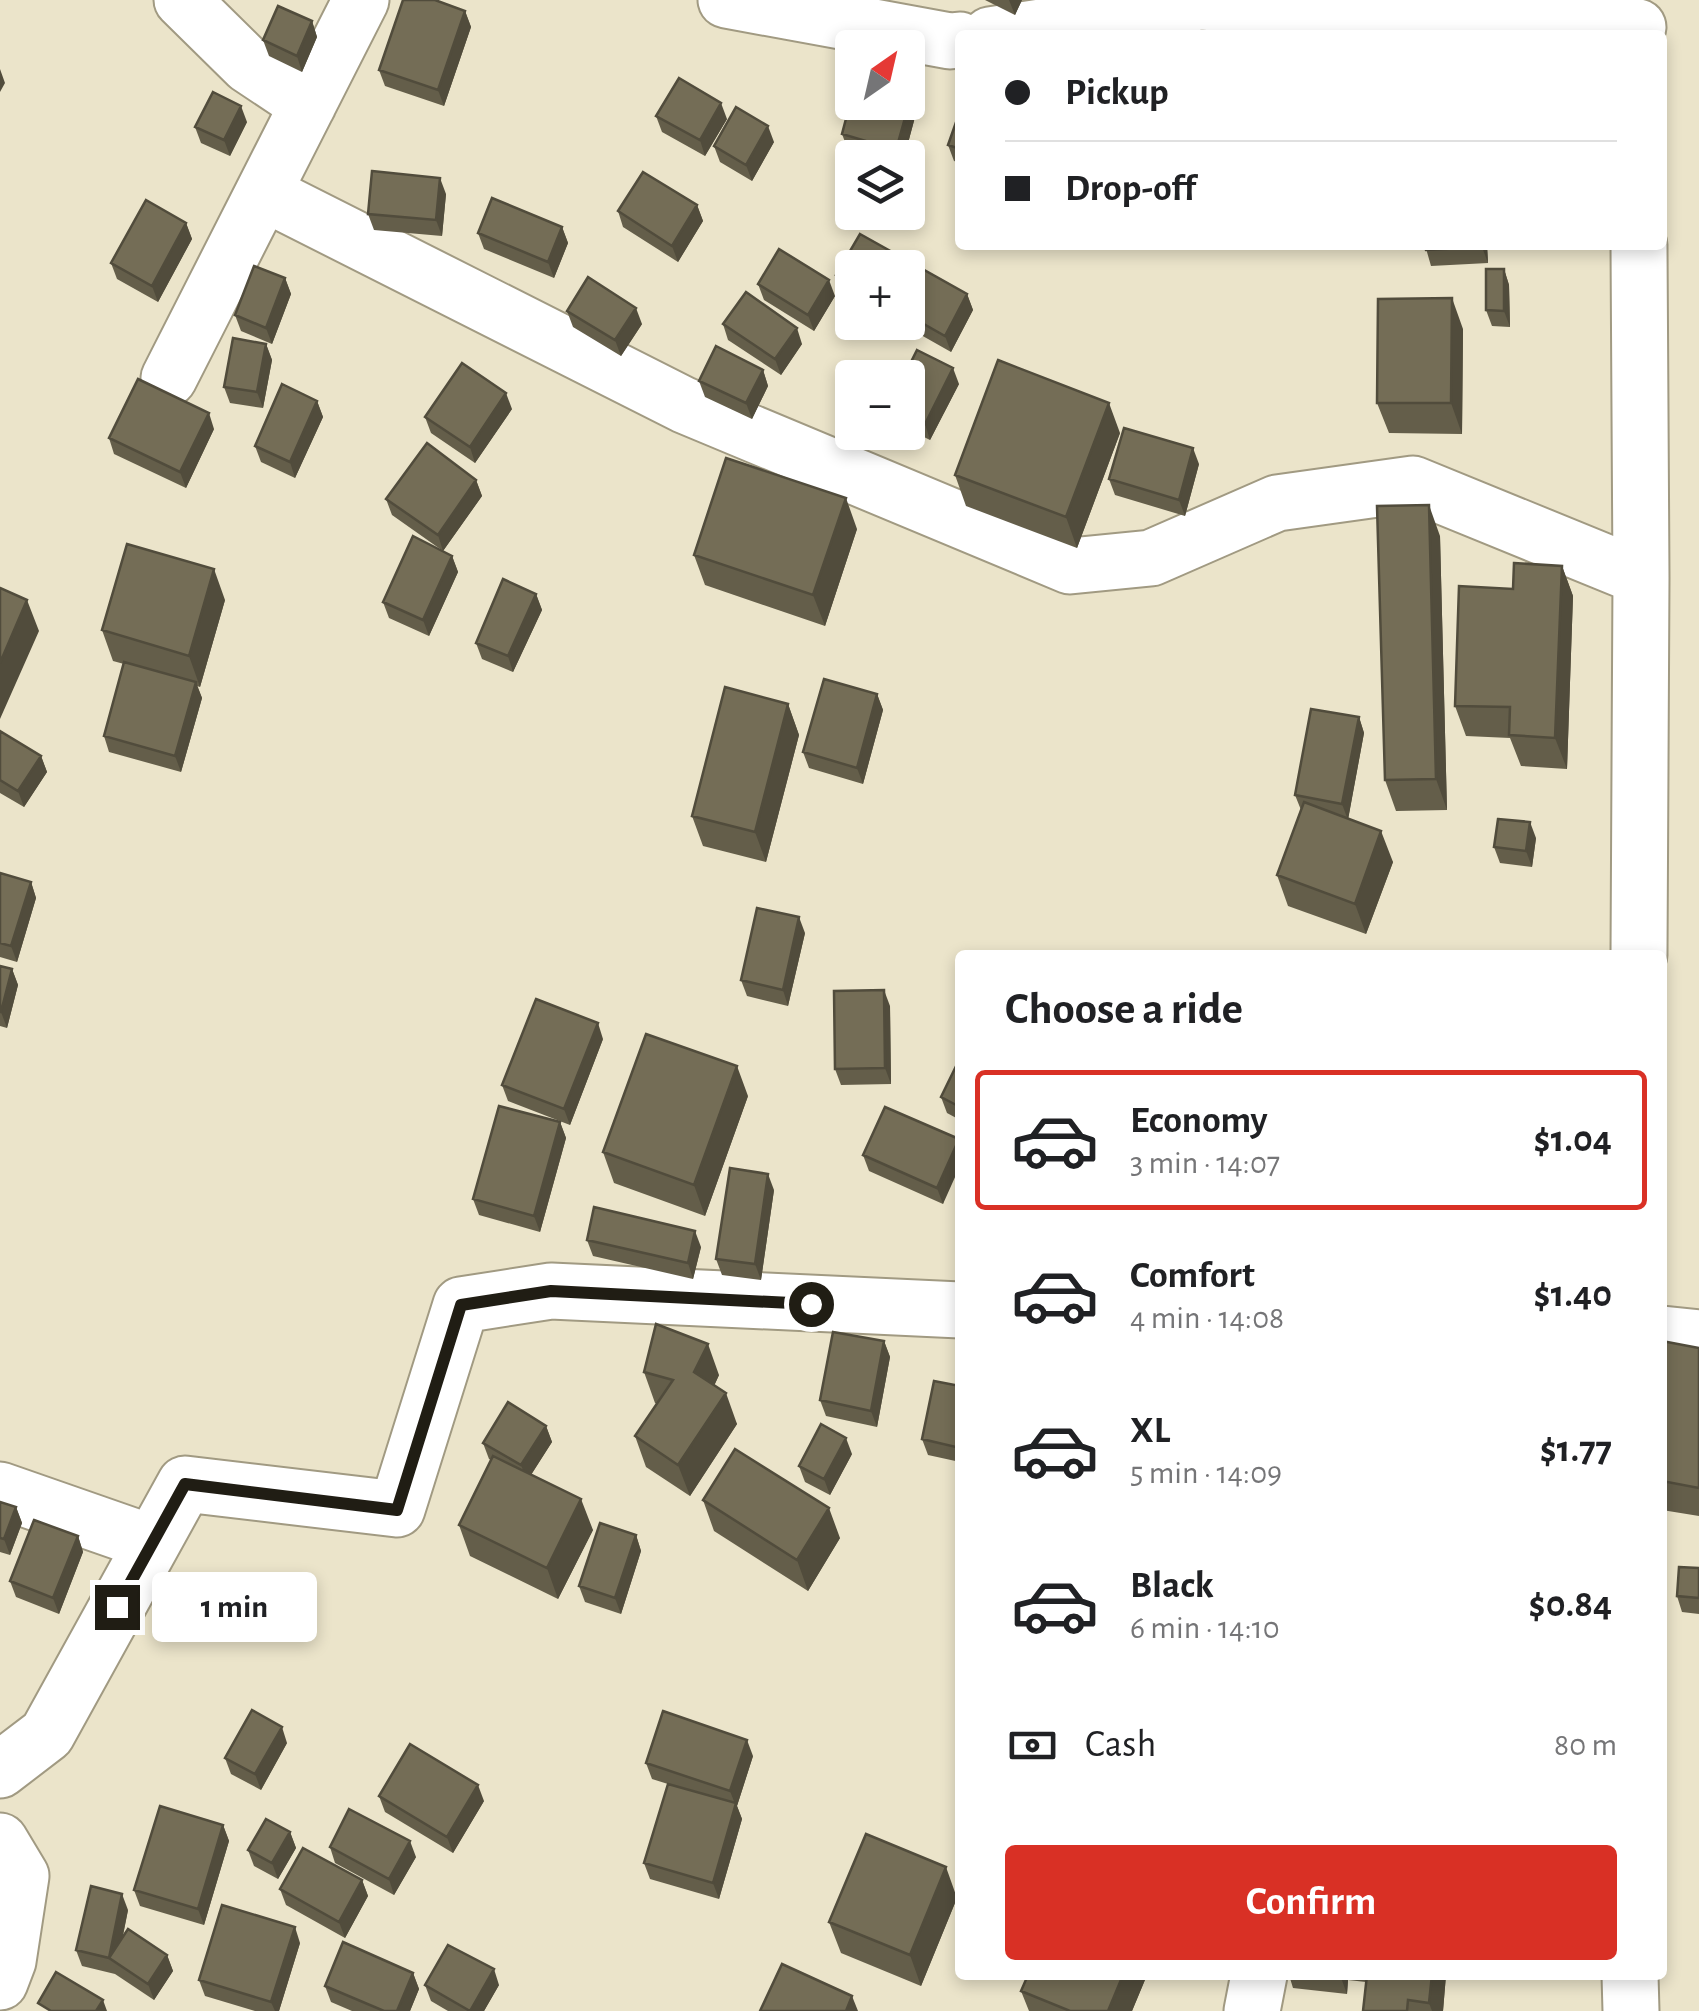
<!DOCTYPE html>
<meta charset="utf-8">
<style>
:root{--surface:#fff;--page:#f2f2f2;--text:#202124;--muted:#757577;--line:#e0e0e0;--accent:#d93025}
body{margin:0;font-family:"Alegreya Sans",sans-serif;background:var(--page);color:var(--text);height:100vh;display:flex;flex-direction:column;font-size:38px;white-space:nowrap}
*{box-sizing:border-box;margin:0}
p{font-size:32px;color:var(--muted)}
.icon{flex:none;width:55px;height:55px;fill:none;stroke:currentColor;stroke-width:2;stroke-linecap:round;stroke-linejoin:round}
.map{position:relative;flex:1;overflow:hidden}
.drawer{position:absolute;left:955px;top:950px;width:712px;height:1030px;display:flex;flex-direction:column;background:var(--surface);border-radius:10px;box-shadow:0 5px 15px #0003}
.drawer>*{flex:none}
.guide{position:absolute;left:955px;top:30px;width:712px;height:220px;border-radius:10px;box-shadow:0 5px 15px #0003;display:grid;align-content:center;height:220px;padding:0 50px;background:var(--surface)}
.needle{width:65px;rotate:34deg}
.tools{position:absolute;left:835px;top:30px;display:grid;gap:20px}
.tools a{display:grid;place-items:center;width:90px;height:90px;border-radius:10px;background:var(--surface);box-shadow:0 5px 15px #0003;font-size:50px}
.end{position:absolute;width:45px;height:45px;margin:-22px;border:12px solid #201d14;background:#fff;box-shadow:0 0 0 5px #fff}
.from{border-radius:50%}
.bubble{position:absolute;height:70px;border-radius:10px;background:var(--surface);box-shadow:0 5px 15px #0003;font-size:32px;font-weight:600;line-height:70px;text-align:center}
.guide b{display:flex;align-items:center;gap:35px;height:95px;font-size:38px}
.guide b+b{border-top:2px solid var(--line)}
.guide i{width:25px;height:25px;background:var(--text)}
ul{padding:0;list-style:none}
li{display:flex;align-items:center;gap:30px;height:140px;margin:0 20px 15px;padding:0 30px;border:5px solid transparent;border-radius:10px}
li div{flex:1}
li b{display:block;font-size:38px}
li em{font-style:normal;font-weight:600}
li.selected{border-color:var(--accent)}
li>.icon{width:90px;height:90px;stroke-width:1.5}
h2{padding:0 50px;font-size:45px;line-height:120px}
.pay{display:flex;align-items:center;gap:25px;height:110px;padding:0 50px;font-size:38px}
.pay p{margin-inline-start:auto}
.cta{display:flex;gap:20px;margin-top:auto;padding:20px 50px}
.cta a{flex:1;height:115px;border-radius:10px;background:var(--accent);color:#fff;font-size:40px;font-weight:600;line-height:115px;text-align:center}
.map>svg:first-child{display:block}
.lines{fill:none;stroke-linecap:round;stroke-linejoin:round}
.minor-casing{stroke:#a19a82;stroke-width:59}
.minor{stroke:#fff;stroke-width:55}
.wall{fill:#645e4a}
.shaded-wall{fill:#514c3c}
.building{fill:#746d56;stroke:#514c3c;stroke-width:2.5}
.route{stroke:#201d14;stroke-width:12}
</style>
<div class="map">
<svg width="1699" height="2011" viewBox="0 0 1699 2011">
<rect width="100%" height="100%" fill="#ebe4ca"/>
<g class="lines">
<defs>
<path id="minor" d="M182 0 248 65 308 105
M726 0 950 41 960 40
M990 35 1200 2 1638 27
M264 193 684 405 1070 566 1151 558 1277 503 1413 484 1641 577
M169 378 361 0
M1639 955 1641 577 1639 245
M1662 1334 1699 1338
M0 1490 152 1543
M0 1770 47 1734 185 1484 397 1509 461 1305 551 1291 960 1310
M0 1841 21 1876 8 1961 0 1982
M1630 1975 1631 2011
M1252 2011 1259 1975"/>
</defs>
<use href="#minor" class="minor-casing"/>
<use href="#minor" class="minor"/>
</g>
<path class="wall" d="M985 0H1022L1015 15Z
M465 11 471 27 444 106 385 86 379 70Z
M312 21 317 37 302 72 269 56 263 40Z
M917 75 922 91 904 158H873L848 150 842 134Z
M960 111V163L954 161 948 145Z
M656 116 727 119 705 156 662 132Z
M247 122 230 156 201 143 195 127Z
M774 142 752 181 720 162 714 146Z
M446 194 442 236 374 230 368 214Z
M697 205 703 221 678 262 623 227 618 211Z
M186 223 192 239 158 302 117 279 111 263Z
M562 227 568 243 554 278 484 249 478 233Z
M860 234 967 294 973 310 951 352 898 322H908V268H852V297L842 291 836 275Z
M1425 245H1487L1488 263 1431 266Z
M1504 269 1509 285 1510 327 1492 326 1486 310Z
M285 278 291 294 272 344 241 331 235 315Z
M758 284 835 296 814 331 764 300Z
M567 311 642 324 621 356 573 327Z
M723 324 802 344 781 375 728 340Z
M1463 329 1462 434 1389 433 1377 403Z
M266 344 272 360 263 408 230 403 224 387Z
M763 370 768 386 752 419 705 397 699 381Z
M908 378 959 384 930 440 908 429Z
M317 401 323 417 295 478 261 462 255 446Z
M512 409 475 463 431 433 425 417Z
M214 429 186 488 114 454 109 438Z
M1120 433 1077 548 966 506 955 475Z
M1199 464 1185 516 1115 495 1109 479Z
M476 480 482 496 443 551 392 515 386 499Z
M857 529 825 626 705 585 694 555Z
M1440 536 1447 810 1396 811 1385 780Z
M452 556 458 572 429 636 389 618 383 602Z
M1562 566 1573 596 1567 769 1521 766 1510 738 1466 736 1455 706 1513 589Z
M536 594 542 610 513 672 482 659 476 643Z
M225 600 200 687 197 686 202 698 181 772 109 752 104 736 124 664 113 661 102 630Z
M877 694 883 710 863 784 809 768 803 752Z
M788 704 799 735 766 862 703 846 692 816Z
M1359 717 1364 733 1348 819 1393 862 1366 934 1288 906 1277 875 1301 810 1295 795Z
M0 731 41 756 47 772 24 807 0 793Z
M1536 838 1532 867 1500 863 1494 847Z
M0 873 31 882 36 898 17 962 0 957Z
M805 933 788 1006 747 996 741 980Z
M0 966 12 969 18 985 7 1028 0 1026Z
M890 1006 891 1084 841 1085 835 1069Z
M603 1039 570 1125 508 1101 502 1085Z
M960 1061V1120L947 1113 941 1097Z
M748 1096 705 1216 614 1183 603 1152Z
M560 1122 566 1138 540 1232 479 1215 473 1199Z
M959 1139 943 1204 869 1171 863 1155Z
M774 1190 761 1280 722 1275 716 1259Z
M587 1240 701 1247 693 1279 593 1256Z
M884 1341 890 1357 877 1427 826 1416 820 1400Z
M1662 1341 1699 1348V1516L1662 1510Z
M644 1372 719 1375 714 1386 737 1424 690 1496 646 1467 635 1436 657 1404 655 1403Z
M960 1386V1462L928 1455 922 1439Z
M546 1426 552 1442 531 1475 593 1530 558 1599 470 1556 459 1525 491 1460 489 1459 483 1443Z
M852 1454 830 1495 805 1482 799 1466Z
M703 1500 840 1538 808 1591 714 1531Z
M0 1502 16 1507 22 1523 10 1555 0 1552Z
M636 1535 641 1551 621 1614 585 1602 579 1586Z
M78 1536 83 1552 59 1614 16 1597 10 1581Z
M1699 1568V1614L1682 1612 1677 1596Z
M287 1743 261 1790 231 1774 225 1758Z
M753 1756 737 1806 742 1819 719 1899 650 1879 644 1863 668 1784 652 1779 646 1763Z
M379 1796 484 1801 453 1853 385 1812Z
M223 1825 229 1841 204 1925 140 1906 134 1890Z
M290 1832 296 1848 278 1879 254 1866 248 1850Z
M330 1847 416 1857 394 1895 335 1863Z
M362 1880 368 1896 345 1938 286 1905 280 1889Z
M957 1898 921 1986 841 1953 829 1922Z
M128 1910 123 1936 167 1955 173 1971 154 2000 115 1974 82 1966 76 1950Z
M300 1943 279 2011H255L205 1996 199 1980Z
M413 1973 419 1989 410 2011H352L331 2002 325 1986Z
M1147 1975 1132 2011H1029L1021 1991Z
M1289 1975H1446L1443 2011H1363L1366 1982 1348 1980 1347 1994 1293 1988Z
M425 1985H499L484 2011H448L431 2001Z"/>
<path class="shaded-wall" d="M1009 0H1022L1015 15Z
M465 11 471 27 444 106 438 90Z
M312 21 317 37 302 72 297 56Z
M0 69 5 83 0 92Z
M917 75 922 91 904 158H899L896 150Z
M721 103 727 119 705 156 700 140Z
M241 106 247 122 230 156 224 140Z
M768 126 774 142 752 181 746 165Z
M440 178 446 194 442 236 436 220Z
M697 205 703 221 678 262 672 246Z
M186 223 192 239 158 302 152 286Z
M562 227 568 243 554 278 548 262Z
M1482 245H1487L1488 263 1482 247Z
M1504 269 1509 285 1510 327 1504 311Z
M285 278 291 294 272 344 266 328Z
M829 280 835 296 814 331 808 315Z
M967 294 973 310 951 352 945 336Z
M1452 298 1463 329 1462 434 1451 403Z
M636 308 642 324 621 356 615 340Z
M797 328 802 344 781 375 775 359Z
M266 344 272 360 263 408 257 392Z
M953 368 959 384 930 440 925 424Z
M763 370 768 386 752 419 746 403Z
M506 393 512 409 475 463 470 447Z
M317 401 323 417 295 478 290 462Z
M1109 403 1120 433 1077 548 1066 517Z
M209 413 214 429 186 488 180 472Z
M1193 448 1199 464 1185 516 1179 500Z
M476 480 482 496 443 551 438 535Z
M846 498 857 529 825 626 813 595Z
M1429 505 1440 536 1447 810 1436 779Z
M452 556 458 572 429 636 423 620Z
M1562 566 1573 596 1567 769 1555 738Z
M214 569 225 600 200 687 189 656Z
M536 594 542 610 513 672 508 656Z
M27 600 39 631 0 719V663Z
M196 682 202 698 181 772 175 756Z
M877 694 883 710 863 784 857 768Z
M788 704 799 735 766 862 755 832Z
M1359 717 1364 733 1348 820 1342 804Z
M41 756 47 772 24 807 18 791Z
M1530 822 1536 838 1532 867 1526 851Z
M1381 831 1393 862 1366 934 1355 904Z
M31 882 36 898 17 962 11 946Z
M799 917 805 933 788 1006 783 990Z
M12 969 18 985 7 1028 1 1012Z
M884 990 890 1006 891 1084 885 1068Z
M598 1023 603 1039 570 1125 564 1109Z
M737 1066 748 1096 705 1216 694 1185Z
M560 1122 566 1138 540 1232 534 1216Z
M959 1139 960 1166 943 1204 937 1188Z
M768 1174 774 1190 761 1280 755 1264Z
M695 1231 701 1247 693 1279 688 1263Z
M884 1341 890 1357 877 1427 871 1411Z
M708 1344 719 1375 706 1403 694 1372Z
M726 1393 737 1424 690 1496 678 1465Z
M546 1426 552 1442 527 1481 521 1465Z
M846 1438 852 1454 830 1495 824 1479Z
M581 1499 593 1530 558 1599 547 1568Z
M16 1507 22 1523 10 1555 4 1539Z
M829 1508 840 1538 808 1591 797 1560Z
M636 1535 641 1551 621 1614 615 1598Z
M78 1536 83 1552 59 1614 53 1598Z
M282 1727 287 1743 261 1790 255 1774Z
M747 1740 753 1756 737 1806 742 1819 719 1899 713 1883 735 1804 730 1791Z
M478 1785 484 1801 453 1853 447 1837Z
M223 1825 229 1841 204 1925 198 1909Z
M290 1832 296 1848 278 1879 272 1863Z
M410 1841 416 1857 394 1895 389 1879Z
M946 1867 957 1898 921 1986 910 1955Z
M362 1880 368 1896 345 1938 339 1922Z
M122 1894 128 1910 117 1963 109 1958Z
M295 1927 300 1943 279 2011H275L271 2002Z
M167 1955 173 1971 154 2000 148 1984Z
M494 1969 499 1985 484 2011H470Z
M413 1973 419 1989 410 2011H397Z
M1123 1975H1147L1132 2011H1108Z
M1340 1975H1346L1348 1980 1347 1994Z
M1432 1975H1446L1443 2011H1432L1429 2003Z
M852 1996 858 2011H846Z
M103 2000 107 2011H96Z"/>
<path class="building" d="M403 0H435L465 11 438 90 379 70Z
M278 6 312 21 297 56 263 40Z
M908 72 917 75 896 150 842 134 852 96V102H908Z
M679 78 721 103 700 140 656 116Z
M213 92 241 106 224 140 195 127Z
M736 107 768 126 746 165 714 146Z
M960 111V149L948 145Z
M372 171 440 178 436 220 368 214Z
M643 172 697 205 672 246 618 211Z
M492 198 562 227 548 262 478 233Z
M146 200 186 223 152 286 111 263Z
M860 234 967 294 945 336 908 315V268H852V285L836 275Z
M1425 245H1482V247L1426 250Z
M779 249 829 280 808 315 758 284Z
M254 266 285 278 266 328 235 315Z
M1486 269H1504V311L1486 310Z
M588 277 636 308 615 340 567 311Z
M746 292 797 328 775 359 723 324Z
M1452 298 1451 403H1377L1378 299Z
M233 338 266 344 257 392 224 387Z
M716 346 763 370 746 403 699 381Z
M917 350 953 368 925 424 908 416V378H903Z
M998 360 1109 403 1066 517 955 475Z
M462 363 506 393 470 447 425 417Z
M138 379 209 413 180 472 109 438Z
M282 384 317 401 290 462 255 446Z
M1124 428 1193 448 1179 500 1109 479Z
M427 443 476 480 438 535 386 499Z
M726 458 846 498 813 595 694 555Z
M1429 505 1436 779 1385 780 1377 506Z
M413 536 452 556 423 620 383 602Z
M127 544 214 569 189 656 102 630Z
M1514 563 1562 566 1555 738 1509 735 1510 707 1455 706 1459 586 1513 589Z
M503 579 536 594 508 656 476 643Z
M0 588 27 600 0 663Z
M124 662 196 682 175 756 104 736Z
M824 679 877 694 857 768 803 752Z
M725 687 788 704 755 832 692 816Z
M1311 709 1359 717 1342 804 1295 795Z
M0 731 41 756 18 791 0 780Z
M1304 802 1381 831 1355 904 1277 875Z
M1498 819 1530 822 1526 851 1494 847Z
M0 873 31 882 11 946 0 943Z
M757 908 799 917 783 990 741 980Z
M0 966 12 969 1 1012H0Z
M884 990 885 1068 835 1069 834 991Z
M536 999 598 1023 564 1109 502 1085Z
M646 1034 737 1066 694 1185 603 1152Z
M959 1060 960 1061V1107L941 1097Z
M499 1106 560 1122 534 1216 473 1199Z
M885 1107 959 1139 937 1188 863 1155Z
M730 1168 768 1174 755 1264 716 1259Z
M594 1207 695 1231 688 1263 587 1240Z
M656 1324 708 1344 694 1372 726 1393 678 1465 635 1436 673 1380 644 1372Z
M833 1332 884 1341 871 1411 820 1400Z
M1662 1341 1699 1348V1488L1662 1481Z
M934 1381 960 1386V1448L922 1439Z
M508 1402 546 1426 521 1465 483 1443Z
M821 1424 846 1438 824 1479 799 1466Z
M735 1449 829 1508 797 1560 703 1500Z
M493 1456 581 1499 547 1568 459 1525Z
M0 1502 16 1507 4 1539 0 1538Z
M34 1520 78 1536 53 1598 10 1581Z
M600 1523 636 1535 615 1598 579 1586Z
M1679 1567 1699 1568V1598L1677 1596Z
M252 1710 282 1727 255 1774 225 1758Z
M663 1711 747 1740 730 1791 646 1763Z
M410 1744 478 1785 447 1837 379 1796Z
M668 1784 736 1803 713 1883 644 1863Z
M160 1806 223 1825 198 1909 134 1890Z
M349 1809 410 1841 389 1879 330 1847Z
M266 1819 290 1832 272 1863 248 1850Z
M866 1834 946 1867 910 1955 829 1922Z
M303 1848 362 1880 339 1922 280 1889Z
M91 1886 122 1894 109 1958 128 1929 167 1955 148 1984 109 1958 76 1950Z
M222 1905 295 1927 271 2002 199 1980Z
M343 1942 413 1973 397 2011H384L325 1986Z
M448 1945 494 1969 470 2011 425 1985Z
M782 1964 852 1996 846 2011H760Z
M56 1972 103 2000 96 2011H51L38 2003Z
M1028 1975H1123L1108 2011H1070L1021 1991Z
M1367 1975H1432L1429 2003 1408 2000 1407 2011H1363Z"/>
<g class="lines">
<path class="route" d="M117 1607 185 1484 397 1510 461 1305 551 1291 811 1304"/>
</g>
</svg>
<div class="tools">
<a><svg class="needle" viewBox="-14 -14 28 28"><path d="M0-13l5 13h-10z" fill="#e53935"/><path d="M0 13l5-13h-10z" fill="#757577"/></svg></a>
<a><svg class="icon" aria-label="layers" viewBox="0 0 24 24"><path d="M12 4l9 5-9 5-9-5zM3 14l9 5 9-5"/></svg></a>
<a>+</a>
<a>−</a>
</div>
<i class="end from" style="left:811px;top:1304px"></i>
<i class="end" style="left:117px;top:1607px"></i>
<div class="bubble" style="left:152px;top:1572px;width:165px">1 min</div>
<div class="guide">
<b><i class="from"></i>Pickup</b>
<b><i></i>Drop-off</b>
</div>
<section class="drawer">
<h2>Choose a ride</h2>
<ul>
<li class="selected"><svg class="icon" aria-label="car" viewBox="0 0 24 24"><path d="M5 17H2v-5l4-1 3-4h7l3 4 3 1v5h-3M9 17h6M6 11h13"/><circle cx="7" cy="17" r="2"/><circle cx="17" cy="17" r="2"/></svg><div><b>Economy</b><p>3 min · 14:07</p></div><em>$1.04</em></li>
<li><svg class="icon" aria-label="car" viewBox="0 0 24 24"><path d="M5 17H2v-5l4-1 3-4h7l3 4 3 1v5h-3M9 17h6M6 11h13"/><circle cx="7" cy="17" r="2"/><circle cx="17" cy="17" r="2"/></svg><div><b>Comfort</b><p>4 min · 14:08</p></div><em>$1.40</em></li>
<li><svg class="icon" aria-label="car" viewBox="0 0 24 24"><path d="M5 17H2v-5l4-1 3-4h7l3 4 3 1v5h-3M9 17h6M6 11h13"/><circle cx="7" cy="17" r="2"/><circle cx="17" cy="17" r="2"/></svg><div><b>XL</b><p>5 min · 14:09</p></div><em>$1.77</em></li>
<li><svg class="icon" aria-label="car" viewBox="0 0 24 24"><path d="M5 17H2v-5l4-1 3-4h7l3 4 3 1v5h-3M9 17h6M6 11h13"/><circle cx="7" cy="17" r="2"/><circle cx="17" cy="17" r="2"/></svg><div><b>Black</b><p>6 min · 14:10</p></div><em>$0.84</em></li>
</ul>
<div class="pay"><svg class="icon" aria-label="cash" viewBox="0 0 24 24"><path d="M3 7h18v10H3z"/><circle cx="12" cy="12" r="2"/></svg>Cash<p>80 m</p></div>
<div class="cta"><a>Confirm</a></div>
</section>
</div>
